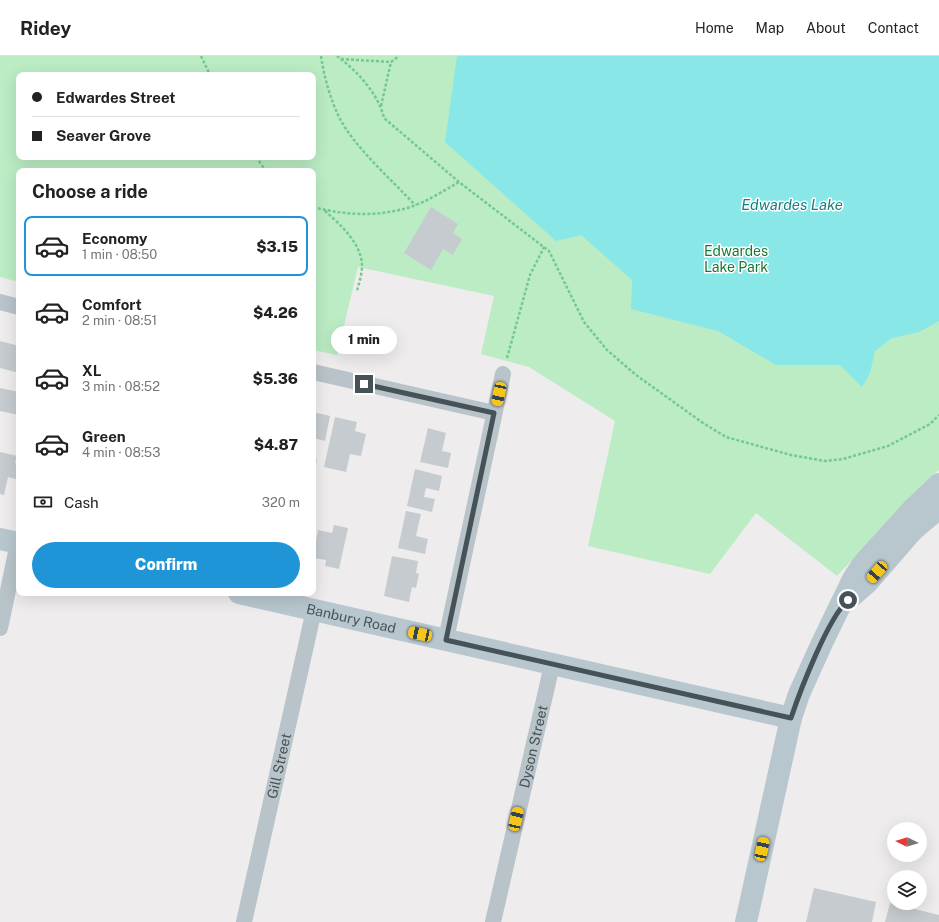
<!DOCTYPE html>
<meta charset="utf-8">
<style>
:root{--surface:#fff;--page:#f2f2f2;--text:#222;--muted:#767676;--line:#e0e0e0;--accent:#1f94d6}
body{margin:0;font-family:"Public Sans",sans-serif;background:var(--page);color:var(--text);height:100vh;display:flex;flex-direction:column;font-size:15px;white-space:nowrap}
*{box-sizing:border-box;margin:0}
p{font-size:13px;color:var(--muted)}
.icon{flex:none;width:22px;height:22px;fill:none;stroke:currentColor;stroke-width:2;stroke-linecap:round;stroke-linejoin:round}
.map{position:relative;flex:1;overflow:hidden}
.panel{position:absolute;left:16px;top:112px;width:300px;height:428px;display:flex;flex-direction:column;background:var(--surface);border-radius:8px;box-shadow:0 4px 16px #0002}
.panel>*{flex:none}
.top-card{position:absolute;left:16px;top:16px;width:300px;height:88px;border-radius:8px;box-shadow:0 4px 16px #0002;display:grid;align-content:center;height:88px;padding:0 16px;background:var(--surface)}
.needle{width:26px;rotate:275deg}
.controls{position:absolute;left:887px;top:766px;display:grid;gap:8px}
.controls a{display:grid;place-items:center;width:40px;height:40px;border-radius:50%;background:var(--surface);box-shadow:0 4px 16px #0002;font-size:20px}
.end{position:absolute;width:18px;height:18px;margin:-9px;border:5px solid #455359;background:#fff;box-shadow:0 0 0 2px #fff}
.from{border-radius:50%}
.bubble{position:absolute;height:28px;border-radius:14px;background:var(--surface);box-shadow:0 4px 16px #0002;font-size:13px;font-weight:800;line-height:28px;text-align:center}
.car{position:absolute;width:12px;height:24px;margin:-12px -6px;border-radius:5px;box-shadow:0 0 3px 1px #0007;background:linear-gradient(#f5c518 24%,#345 0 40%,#f5c518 0 76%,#345 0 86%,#f5c518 0)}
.top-card b{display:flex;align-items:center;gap:14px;height:38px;font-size:15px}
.top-card b+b{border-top:1px solid var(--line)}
.top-card i{width:10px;height:10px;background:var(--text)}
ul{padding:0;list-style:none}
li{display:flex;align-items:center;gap:12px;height:60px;margin:0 8px 6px;padding:0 8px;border:2px solid transparent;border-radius:8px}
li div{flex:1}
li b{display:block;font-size:15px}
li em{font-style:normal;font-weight:800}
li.selected{border-color:var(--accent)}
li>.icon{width:36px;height:36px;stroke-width:1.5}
h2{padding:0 16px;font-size:18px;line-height:48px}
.pay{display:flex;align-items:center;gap:10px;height:44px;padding:0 16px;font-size:15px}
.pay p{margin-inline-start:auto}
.cta{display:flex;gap:8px;margin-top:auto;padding:8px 16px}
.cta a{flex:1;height:46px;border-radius:24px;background:var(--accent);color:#fff;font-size:16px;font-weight:800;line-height:46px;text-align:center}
header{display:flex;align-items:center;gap:24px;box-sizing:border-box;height:56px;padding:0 20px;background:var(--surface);border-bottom:1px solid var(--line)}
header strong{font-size:19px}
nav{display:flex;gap:22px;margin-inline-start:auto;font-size:14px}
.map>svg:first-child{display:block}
.green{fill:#bbecc4;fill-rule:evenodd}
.water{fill:#89e7e8}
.building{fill:#c6cbcf}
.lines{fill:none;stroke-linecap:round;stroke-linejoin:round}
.path{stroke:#74c98e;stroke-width:2.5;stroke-dasharray:3 2;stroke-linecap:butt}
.street{stroke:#b8c4c9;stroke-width:16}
.secondary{stroke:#b8c7ce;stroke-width:22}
.route{stroke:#455359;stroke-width:5}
.labels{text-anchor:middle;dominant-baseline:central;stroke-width:3;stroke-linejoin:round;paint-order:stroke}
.park-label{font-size:14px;fill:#197735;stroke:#fff}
.street-label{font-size:14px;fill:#455359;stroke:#fff}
.water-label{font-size:15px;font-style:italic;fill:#118383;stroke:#fff}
</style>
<header>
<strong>Ridey</strong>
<nav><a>Home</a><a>Map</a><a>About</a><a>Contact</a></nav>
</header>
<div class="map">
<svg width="939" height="866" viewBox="0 0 939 866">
<rect width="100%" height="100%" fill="#efeced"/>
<path class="green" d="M0 0H939V414L929 422 837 520 756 457 710 518 588 490 615 365 529 311 481 298 494 240 358 211 337 299 313 294V115H19V226L0 221ZM19 19H313V101H19Z"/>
<path class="water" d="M457 0H939V265L919 276 892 282 875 295 870 317 862 331 840 309H776L718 275 631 253 632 224 581 179 556 185 445 86Z"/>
<path class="building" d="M431 151 458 168 453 177 462 183 453 199 443 193 431 214 404 197Z
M0 285 19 290V317L0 312Z
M0 332 19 336V359L0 355Z
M313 356 330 360 325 385 313 382Z
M335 361 357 366 355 375 366 378 361 400 350 398 346 416 324 411Z
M428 372 446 377 442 395 451 397 448 412 420 406Z
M0 396 17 400 15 407 19 408V424L8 421 4 439 0 438Z
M313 402 317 403 314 420H313Z
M415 413 442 420 439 435 426 432 424 441 435 443 432 456 407 450Z
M406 455 421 458 416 480 428 483 425 498 398 492Z
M334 469 348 472 339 513 325 510 326 504 313 502 318 474 332 477Z
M392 500 418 505 416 517 419 518 416 532 412 531 409 546 384 540Z
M814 832 876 846 872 866H806Z
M890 847 939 859V866H885Z"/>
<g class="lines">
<path class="path" d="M201 0 210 19
M321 0C324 21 330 42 339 61 354 91 392 124 415 149
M337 0C357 15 378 37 384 62L459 126 549 195 584 266 607 294 636 319 703 367 726 381 791 399 825 405 843 403 888 390 930 368 939 359
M341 3 391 6 399 0
M381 50 391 6
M256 101 266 115
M313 151C344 159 376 161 407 152 425 147 443 135 459 126
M325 155C340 168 362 188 362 210 362 218 359 227 357 235
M507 302 530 219 544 191"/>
<g class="street">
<path d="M0 246 19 251"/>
<path d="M313 316 494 357"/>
<path d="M0 572 18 487"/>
<path d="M446 583 503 318"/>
<path id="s1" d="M244 866 314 554"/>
<path id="s2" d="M493 866 552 609"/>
</g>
<g class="secondary">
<path d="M0 483 19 487"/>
<path id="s3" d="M239 537 791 662"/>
<path d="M851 541 867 527 913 474 939 452"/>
<path d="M746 866 791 662 799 638 822 587 853 523 862 509 912 454 939 428"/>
</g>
</g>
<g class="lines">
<path class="route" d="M364 328 494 357 446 584 791 662C800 635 828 562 848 544"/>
</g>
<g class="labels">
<g class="park-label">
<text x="736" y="195">Edwardes<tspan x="736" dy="16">Lake Park</tspan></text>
</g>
<g class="street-label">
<text stroke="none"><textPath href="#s3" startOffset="115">Banbury Road</textPath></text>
<text stroke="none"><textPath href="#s2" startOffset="180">Dyson Street</textPath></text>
<text stroke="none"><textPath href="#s1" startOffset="160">Gill Street</textPath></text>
</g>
<g class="water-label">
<text x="792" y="148">Edwardes Lake</text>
</g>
</g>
</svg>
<div class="controls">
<a><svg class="needle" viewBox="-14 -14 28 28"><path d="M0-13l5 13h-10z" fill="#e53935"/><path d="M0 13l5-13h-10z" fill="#767676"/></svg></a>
<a><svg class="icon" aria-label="layers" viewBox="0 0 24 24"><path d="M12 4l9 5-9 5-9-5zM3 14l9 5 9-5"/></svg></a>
</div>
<i class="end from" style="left:848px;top:544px"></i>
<i class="end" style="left:364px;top:328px"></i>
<div class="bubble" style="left:331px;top:270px;width:66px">1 min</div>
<i class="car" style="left:499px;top:338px;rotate:192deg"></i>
<i class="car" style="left:877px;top:516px;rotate:221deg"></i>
<i class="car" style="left:420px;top:578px;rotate:282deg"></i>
<i class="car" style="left:516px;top:763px;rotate:13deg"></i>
<i class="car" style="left:762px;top:793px;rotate:12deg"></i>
<div class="top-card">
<b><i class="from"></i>Edwardes Street</b>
<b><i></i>Seaver Grove</b>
</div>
<section class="panel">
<h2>Choose a ride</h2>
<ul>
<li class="selected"><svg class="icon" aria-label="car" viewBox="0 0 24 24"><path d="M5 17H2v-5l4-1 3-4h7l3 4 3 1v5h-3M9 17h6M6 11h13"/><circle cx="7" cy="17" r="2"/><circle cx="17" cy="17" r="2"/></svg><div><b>Economy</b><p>1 min · 08:50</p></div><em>$3.15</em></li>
<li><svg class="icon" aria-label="car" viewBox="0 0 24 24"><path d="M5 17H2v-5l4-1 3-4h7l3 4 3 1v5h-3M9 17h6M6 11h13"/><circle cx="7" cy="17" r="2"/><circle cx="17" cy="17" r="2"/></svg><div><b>Comfort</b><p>2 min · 08:51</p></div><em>$4.26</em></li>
<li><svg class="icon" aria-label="car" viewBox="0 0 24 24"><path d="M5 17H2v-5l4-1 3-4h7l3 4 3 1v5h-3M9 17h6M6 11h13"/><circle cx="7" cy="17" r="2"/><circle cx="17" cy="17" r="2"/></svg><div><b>XL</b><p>3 min · 08:52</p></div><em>$5.36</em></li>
<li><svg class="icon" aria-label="car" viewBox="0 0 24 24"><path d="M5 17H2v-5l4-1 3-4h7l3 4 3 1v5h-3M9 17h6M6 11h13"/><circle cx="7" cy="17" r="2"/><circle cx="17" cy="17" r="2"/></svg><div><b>Green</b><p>4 min · 08:53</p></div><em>$4.87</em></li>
</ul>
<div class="pay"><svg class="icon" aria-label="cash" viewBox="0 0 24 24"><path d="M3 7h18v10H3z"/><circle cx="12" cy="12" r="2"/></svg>Cash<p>320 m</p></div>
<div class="cta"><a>Confirm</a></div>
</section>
</div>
